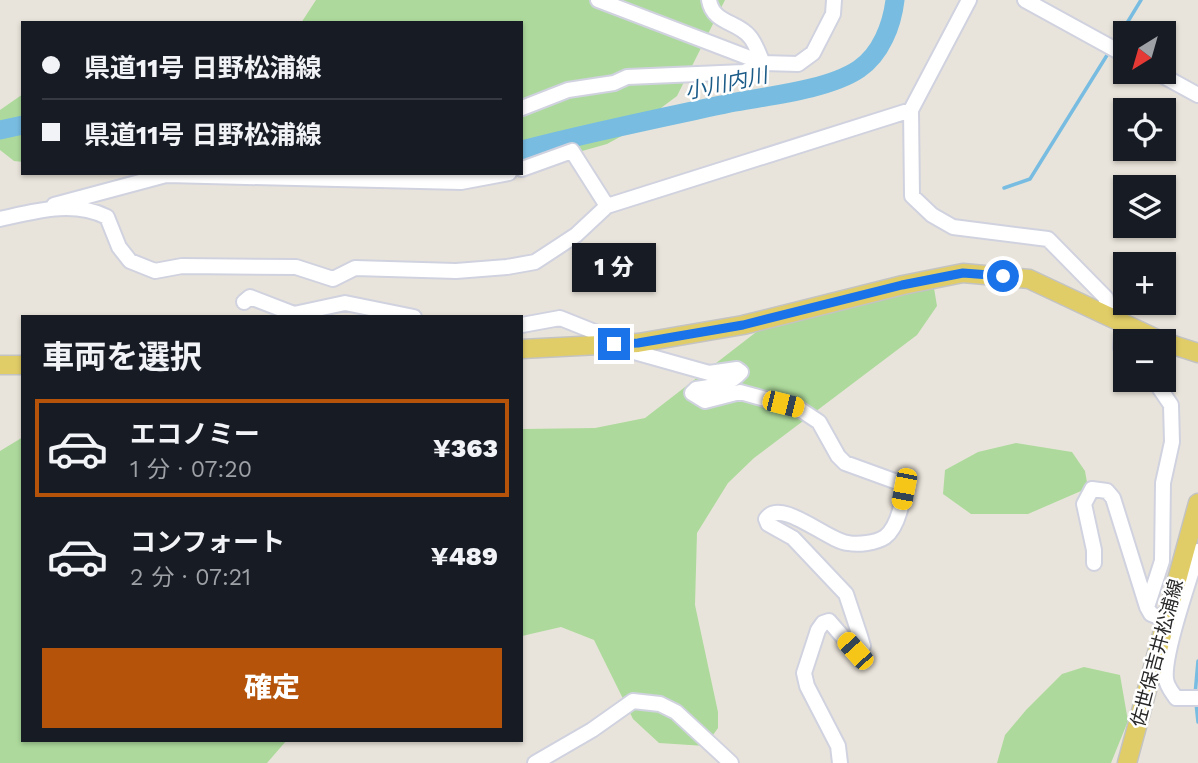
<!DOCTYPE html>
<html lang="ja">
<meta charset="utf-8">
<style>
:root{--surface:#171b24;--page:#242831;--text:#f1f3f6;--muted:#9ea1a6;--line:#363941;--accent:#b45309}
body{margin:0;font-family:"Work Sans","Noto Sans JP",sans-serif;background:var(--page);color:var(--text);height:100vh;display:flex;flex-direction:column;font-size:26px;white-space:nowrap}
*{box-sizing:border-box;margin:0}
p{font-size:23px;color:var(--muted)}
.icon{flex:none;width:38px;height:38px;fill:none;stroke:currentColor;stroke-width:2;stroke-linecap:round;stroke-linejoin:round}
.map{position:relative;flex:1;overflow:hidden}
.side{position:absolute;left:21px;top:315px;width:502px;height:427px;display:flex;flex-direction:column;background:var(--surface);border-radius:0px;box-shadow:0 2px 5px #0004}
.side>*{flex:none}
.guide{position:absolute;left:21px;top:21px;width:502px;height:154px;border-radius:0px;box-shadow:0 2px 5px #0004;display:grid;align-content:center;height:154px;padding:0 21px;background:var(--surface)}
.needle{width:46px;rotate:217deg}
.tools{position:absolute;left:1113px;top:21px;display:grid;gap:14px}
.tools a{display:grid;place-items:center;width:63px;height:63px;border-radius:0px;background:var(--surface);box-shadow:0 2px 5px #0004;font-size:35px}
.end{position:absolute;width:32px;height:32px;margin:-16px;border:9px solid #1a73e8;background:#fff;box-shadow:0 0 0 4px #fff}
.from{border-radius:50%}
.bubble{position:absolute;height:49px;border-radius:0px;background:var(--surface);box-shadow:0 2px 5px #0004;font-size:23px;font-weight:800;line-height:49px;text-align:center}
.car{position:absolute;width:21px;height:42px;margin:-21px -10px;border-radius:9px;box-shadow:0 0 5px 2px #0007;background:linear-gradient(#f5c518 24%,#345 0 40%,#f5c518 0 76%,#345 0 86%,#f5c518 0)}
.guide b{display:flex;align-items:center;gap:24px;height:66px;font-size:26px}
.guide b+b{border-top:2px solid var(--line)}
.guide i{width:18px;height:18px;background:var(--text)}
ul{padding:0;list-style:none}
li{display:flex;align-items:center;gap:21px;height:98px;margin:0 14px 10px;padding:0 7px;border:4px solid transparent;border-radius:0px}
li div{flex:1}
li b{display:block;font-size:26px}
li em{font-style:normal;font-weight:800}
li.current{border-color:var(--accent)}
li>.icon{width:63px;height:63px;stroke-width:1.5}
h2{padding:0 21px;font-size:32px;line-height:84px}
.cta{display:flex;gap:14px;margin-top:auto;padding:14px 21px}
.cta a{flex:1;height:80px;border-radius:0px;background:var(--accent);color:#fff;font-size:28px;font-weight:800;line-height:80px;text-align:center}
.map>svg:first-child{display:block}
.green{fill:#adda9c}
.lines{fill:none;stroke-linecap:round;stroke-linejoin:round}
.stream{stroke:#78bde1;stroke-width:3.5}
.river{stroke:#78bde1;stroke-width:19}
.minor-casing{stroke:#d0d2df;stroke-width:18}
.major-casing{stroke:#c3c3c3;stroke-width:21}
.minor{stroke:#fff;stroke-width:14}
.major{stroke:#e1cd67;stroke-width:18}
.route{stroke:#1a73e8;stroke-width:9}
.labels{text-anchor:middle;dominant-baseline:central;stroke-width:5;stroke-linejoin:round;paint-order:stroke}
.street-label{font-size:19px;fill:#282828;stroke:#fff}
.water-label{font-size:21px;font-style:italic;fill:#1b5b88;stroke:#fff}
</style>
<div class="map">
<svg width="1198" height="763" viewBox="0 0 1198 763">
<rect width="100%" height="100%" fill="#e9e4db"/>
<path class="green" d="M316 0H725L677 96 629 132 607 144 543 162 522 165V23H301Z
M23 94V162L14 161 0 150V110Z
M920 281 934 288 937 306 917 335 754 458 728 483 697 533 695 605 718 712V728L705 746 659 743 633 719 594 640 561 627 522 636V429L595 428 645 418 777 316Z
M23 437V740H287L267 763H0V451Z
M1016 443 1072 452 1085 471 1088 488 1028 514H971L943 494 945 470 978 452Z
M1084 667 1120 675 1128 721 1111 763H997L1005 735 1026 710 1062 674Z"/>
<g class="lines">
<path class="stream" d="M1113 46 1141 0
M1004 188 1030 179 1109 52
M1195 695 1198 661
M1196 703 1198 722"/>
<path class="river" d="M0 130 23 125
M522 150C591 132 660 118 730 103 767 96 828 90 859 69 881 54 892 25 895 0"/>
<defs>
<path id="minor" d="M598 0 763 63 798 64 813 53 833 14 834 0
M969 0 911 110 912 196 932 215 953 227 1048 239 1106 298V315
M1025 0 1125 55
M1156 72 1198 95
M522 108 568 90 614 83 627 77 744 72 763 63C759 55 756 44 750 37 738 21 713 24 709 0
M522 169 572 151 607 206
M54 205 166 175 461 182 509 173
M0 219C36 211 73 200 107 217L119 247 130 261 155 271 182 266 296 267 333 279 355 268 456 271 507 267 535 262 576 235 607 206 911 110
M244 302 250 297 294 314 345 303 414 317
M1123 323 1121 348 1125 352
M522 325 560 318 600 334 620 348 709 373 737 369 741 372C729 386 713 386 696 389L692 393 705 401 740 392 798 408 819 422 838 456 845 463 900 483C907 496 897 528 885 537 876 543 858 545 848 543 827 541 781 497 766 519L768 524 793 538 846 594 860 636 863 646 860 651H855L829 621 823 623 818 630 804 673 807 686 838 746 840 763
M1154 380 1171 405 1172 442 1163 483 1162 561 1147 607 1151 614 1167 620
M1198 551C1190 579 1163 654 1166 679 1167 687 1172 692 1176 698H1198
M1094 563V550L1084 504 1092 489 1107 491 1113 498 1147 607
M535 763 592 730 633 701 660 704 676 712 731 763"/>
<path id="major" d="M1164 342 1198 353
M522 349 638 343 743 325 903 285 963 273 1029 279 1161 341
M0 365H23
M1127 763 1198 503"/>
</defs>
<use href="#minor" class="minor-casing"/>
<use href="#major" class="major-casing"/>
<use href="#minor" class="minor"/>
<use href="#major" class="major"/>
</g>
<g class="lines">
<path class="route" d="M614 344 638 343 743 325 902 285 963 273 1003 276"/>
</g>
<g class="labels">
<g class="street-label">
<text transform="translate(1157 653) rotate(-75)">佐世保吉井松浦線</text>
</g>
<g class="water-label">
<text transform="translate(726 83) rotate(-12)">小川内川</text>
</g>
</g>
</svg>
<div class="tools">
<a><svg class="needle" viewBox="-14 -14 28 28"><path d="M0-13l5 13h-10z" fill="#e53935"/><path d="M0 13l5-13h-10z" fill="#9ea1a6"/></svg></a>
<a><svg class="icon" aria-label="locate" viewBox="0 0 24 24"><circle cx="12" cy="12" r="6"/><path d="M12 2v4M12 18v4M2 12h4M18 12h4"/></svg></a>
<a><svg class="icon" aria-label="layers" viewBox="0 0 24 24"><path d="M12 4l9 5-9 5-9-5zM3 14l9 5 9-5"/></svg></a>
<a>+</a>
<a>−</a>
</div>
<i class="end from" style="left:1003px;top:276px"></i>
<i class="end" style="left:614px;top:344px"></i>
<div class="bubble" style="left:572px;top:243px;width:84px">1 分</div>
<i class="car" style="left:783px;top:404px;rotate:104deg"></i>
<i class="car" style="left:904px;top:489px;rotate:191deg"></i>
<i class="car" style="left:855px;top:651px;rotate:318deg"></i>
<div class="guide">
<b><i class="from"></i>県道11号 日野松浦線</b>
<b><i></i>県道11号 日野松浦線</b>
</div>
<section class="side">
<h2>車両を選択</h2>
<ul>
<li class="current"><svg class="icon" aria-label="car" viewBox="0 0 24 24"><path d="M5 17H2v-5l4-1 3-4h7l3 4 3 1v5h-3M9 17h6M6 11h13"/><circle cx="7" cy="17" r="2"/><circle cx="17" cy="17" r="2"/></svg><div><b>エコノミー</b><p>1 分 · 07:20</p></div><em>¥363</em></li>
<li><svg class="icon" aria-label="car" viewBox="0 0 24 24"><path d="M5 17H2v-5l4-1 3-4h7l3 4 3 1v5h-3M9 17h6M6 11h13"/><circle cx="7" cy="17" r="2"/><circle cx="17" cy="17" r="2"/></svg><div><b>コンフォート</b><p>2 分 · 07:21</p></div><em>¥489</em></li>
</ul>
<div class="cta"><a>確定</a></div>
</section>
</div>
